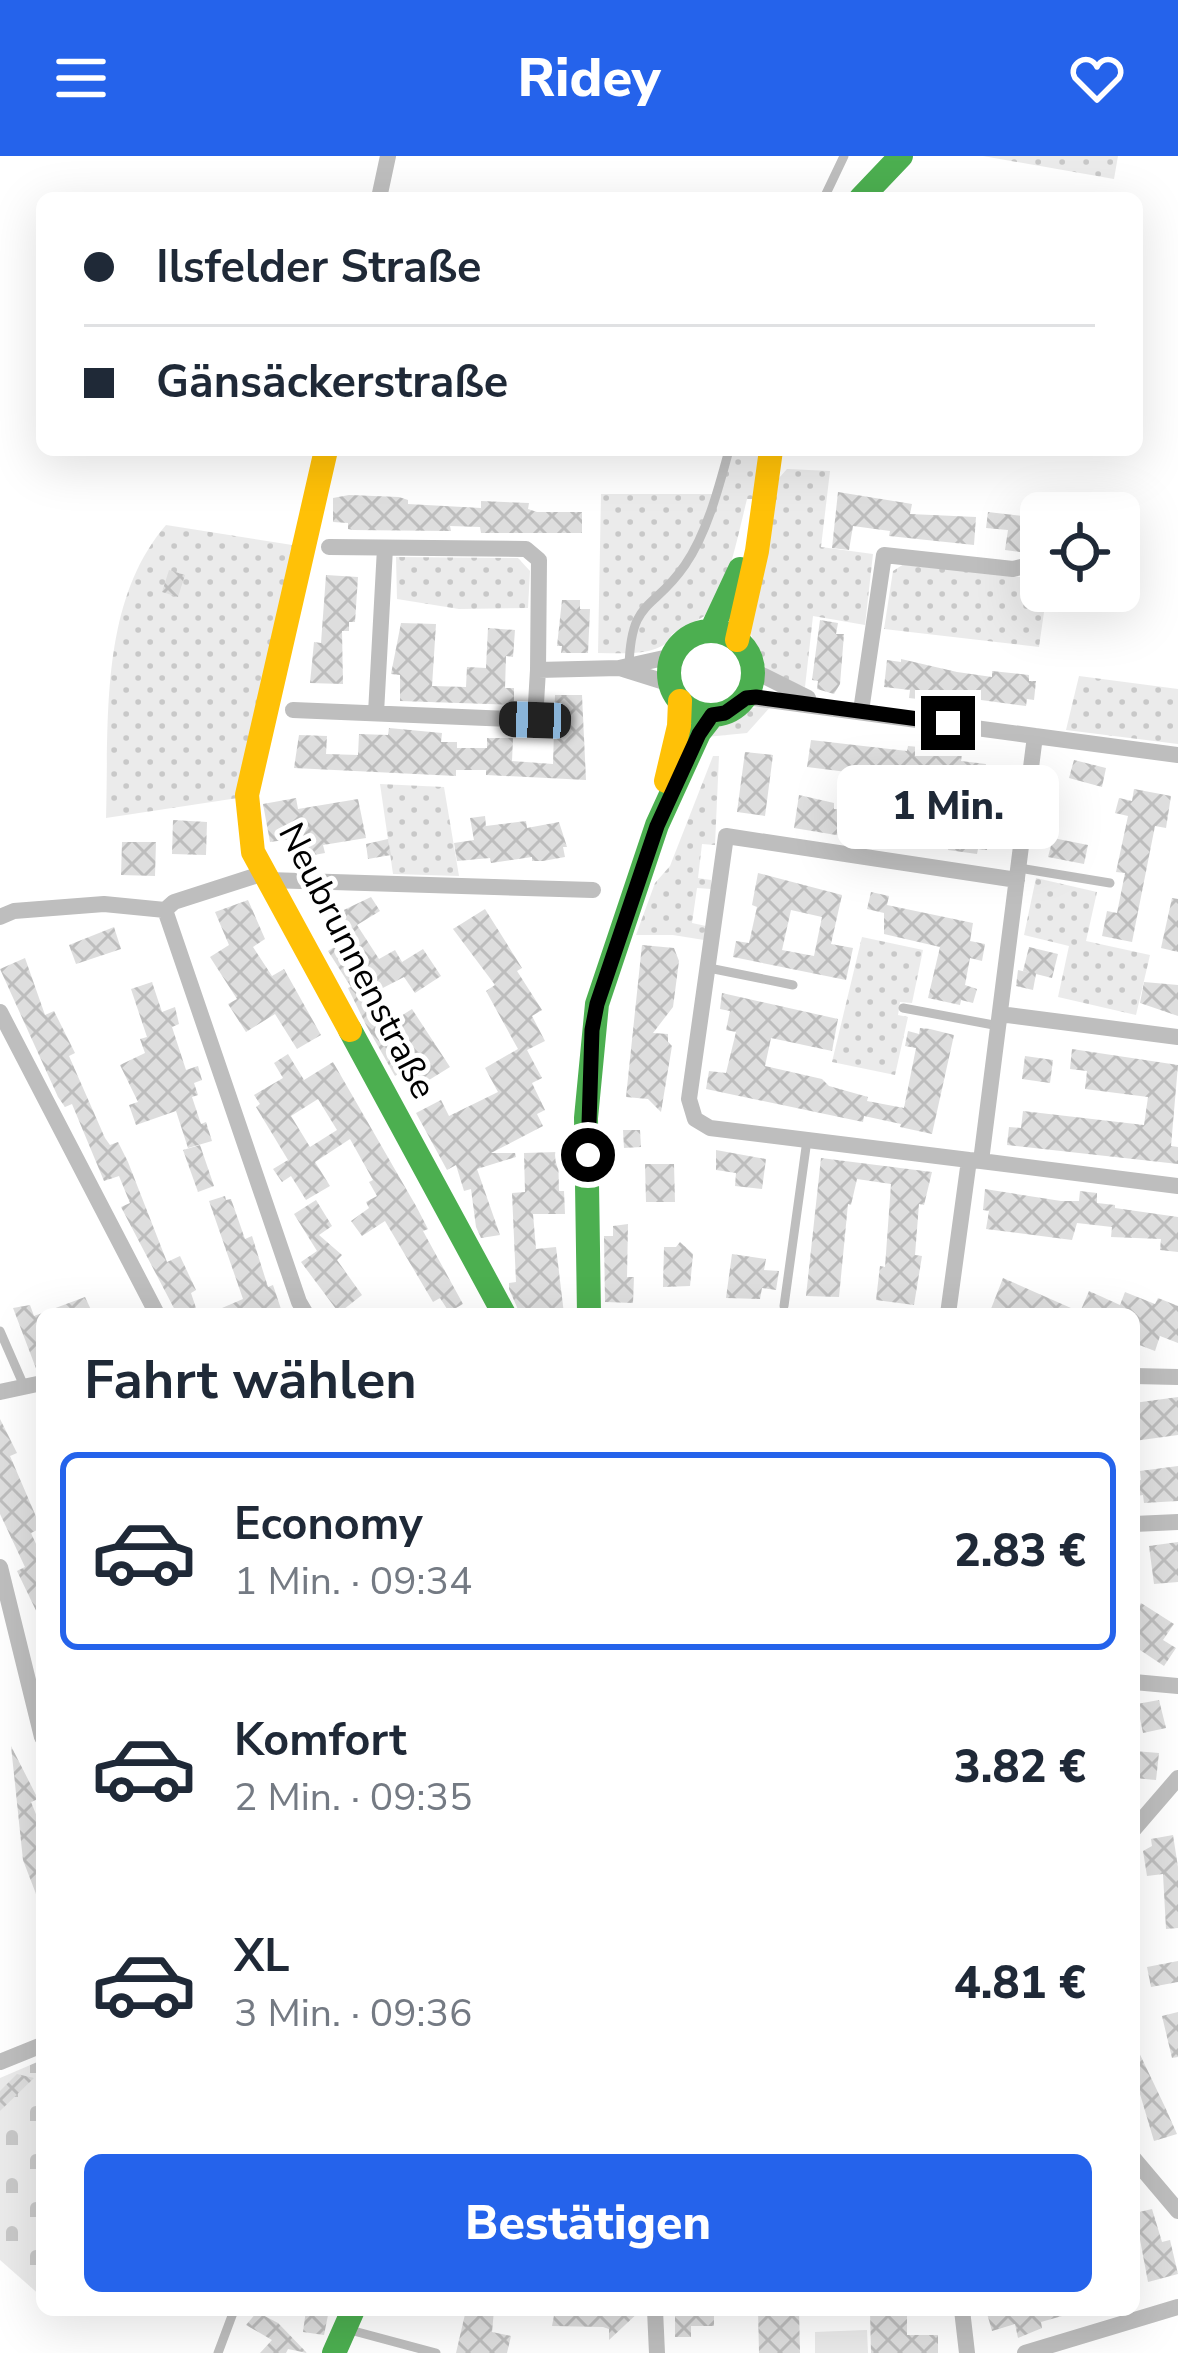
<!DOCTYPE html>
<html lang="de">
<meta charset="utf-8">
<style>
:root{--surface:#fff;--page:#f6f6f7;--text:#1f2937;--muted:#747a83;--line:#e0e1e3;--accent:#2563eb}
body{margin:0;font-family:"Nunito Sans",sans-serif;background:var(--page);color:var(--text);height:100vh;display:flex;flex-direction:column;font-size:45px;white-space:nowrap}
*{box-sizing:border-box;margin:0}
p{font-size:39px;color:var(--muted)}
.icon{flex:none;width:66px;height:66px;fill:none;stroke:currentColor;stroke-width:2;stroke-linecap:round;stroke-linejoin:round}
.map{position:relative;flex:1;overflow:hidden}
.panel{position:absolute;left:36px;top:1152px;width:1104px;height:1008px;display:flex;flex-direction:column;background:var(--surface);border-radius:18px;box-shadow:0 12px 48px #0002}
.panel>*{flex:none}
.top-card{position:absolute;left:36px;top:36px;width:1107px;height:264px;border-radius:18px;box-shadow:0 12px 48px #0002;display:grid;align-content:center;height:264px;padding:0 48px;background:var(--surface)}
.controls{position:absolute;left:1020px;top:336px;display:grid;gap:24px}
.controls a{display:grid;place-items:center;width:120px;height:120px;border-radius:18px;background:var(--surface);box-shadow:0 12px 48px #0002;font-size:60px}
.end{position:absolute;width:54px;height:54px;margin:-27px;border:15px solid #000;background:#fff;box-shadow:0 0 0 6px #fff}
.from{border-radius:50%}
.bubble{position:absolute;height:84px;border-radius:18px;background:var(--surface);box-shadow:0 12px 48px #0002;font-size:39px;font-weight:800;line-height:84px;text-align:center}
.car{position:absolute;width:36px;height:72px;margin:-36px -18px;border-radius:15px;box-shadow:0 0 9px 3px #0007;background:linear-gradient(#222 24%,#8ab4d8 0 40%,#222 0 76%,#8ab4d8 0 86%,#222 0)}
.top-card b{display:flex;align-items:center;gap:42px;height:114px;font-size:45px}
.top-card b+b{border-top:3px solid var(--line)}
.top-card i{width:30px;height:30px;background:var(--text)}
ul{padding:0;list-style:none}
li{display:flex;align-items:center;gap:36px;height:198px;margin:0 24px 18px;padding:0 24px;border:6px solid transparent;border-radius:18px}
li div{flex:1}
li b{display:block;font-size:45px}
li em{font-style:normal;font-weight:800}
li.selected{border-color:var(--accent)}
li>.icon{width:108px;height:108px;stroke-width:1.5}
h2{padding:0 48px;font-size:54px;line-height:144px}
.button{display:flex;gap:24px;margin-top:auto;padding:24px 48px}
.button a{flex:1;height:138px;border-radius:18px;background:var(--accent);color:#fff;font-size:48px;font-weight:800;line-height:138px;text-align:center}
header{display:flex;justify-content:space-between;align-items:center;height:156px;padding:0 48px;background:var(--accent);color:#fff;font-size:54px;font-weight:800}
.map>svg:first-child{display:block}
.grass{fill:url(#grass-dots)}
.cemetery{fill:url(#cemetery-stones)}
.pitch{fill:#ebebeb}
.building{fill:url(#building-cross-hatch);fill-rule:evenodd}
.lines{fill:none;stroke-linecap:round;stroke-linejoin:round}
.lane{stroke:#bebebe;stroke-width:9}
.street{stroke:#bebebe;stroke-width:16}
.fast{stroke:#4caf50;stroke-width:24}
.slow{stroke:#ffc107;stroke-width:24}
.route{stroke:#000;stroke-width:15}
.labels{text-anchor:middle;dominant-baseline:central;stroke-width:10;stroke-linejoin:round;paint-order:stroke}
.street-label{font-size:36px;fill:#000;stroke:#fff}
</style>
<header><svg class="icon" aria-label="menu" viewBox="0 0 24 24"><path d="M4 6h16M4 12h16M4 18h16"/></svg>Ridey<svg class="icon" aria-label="heart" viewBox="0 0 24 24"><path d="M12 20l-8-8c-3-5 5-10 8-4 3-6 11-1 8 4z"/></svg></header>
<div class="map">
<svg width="1178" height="2197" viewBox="0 0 1178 2197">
<defs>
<pattern id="grass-dots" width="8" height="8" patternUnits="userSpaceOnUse" patternTransform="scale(3)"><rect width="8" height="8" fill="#ebebeb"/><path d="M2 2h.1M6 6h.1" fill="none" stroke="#c8c8c8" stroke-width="1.8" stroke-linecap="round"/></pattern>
<pattern id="cemetery-stones" width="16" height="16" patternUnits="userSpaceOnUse" patternTransform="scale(3)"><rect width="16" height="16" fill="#ebebeb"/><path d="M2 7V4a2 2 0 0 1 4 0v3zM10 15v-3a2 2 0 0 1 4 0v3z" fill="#c8c8c8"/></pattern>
<pattern id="building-cross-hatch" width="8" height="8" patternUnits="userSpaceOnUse" patternTransform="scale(3)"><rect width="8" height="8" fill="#dedede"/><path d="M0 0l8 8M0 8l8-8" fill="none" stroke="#bdbdbd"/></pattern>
</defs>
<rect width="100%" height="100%" fill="#fff"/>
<path class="grass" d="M983 0H1118L1114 23Z
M731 294H765L756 343H747C740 371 728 431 712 453 703 464 683 470 671 479L674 482C652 501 626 497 598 497L601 338H719Z
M787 313 830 315 821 391 873 398 865 469 813 460 805 531 779 522 765 511 749 474 779 322Z
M166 369 305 391 251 640 106 662C109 565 99 447 166 369Z
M396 401 518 402 530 415 528 452 459 453 397 443Z
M904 408 1021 421 1025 416 1041 418V435H1047L1039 491 884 473 893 415Z
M1079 520 1178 533V588L1066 574Z
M772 549 747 577 706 581C720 561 748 550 772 549Z
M713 600H719L715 689 702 688 698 722 711 724V733L697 732 692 767 706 770 704 784 673 779H636L655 727 670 710Z
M380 628 444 631 459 720 393 718Z
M1036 722 1097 736 1086 785 1150 799 1136 859 1058 841 1069 790 1024 779Z
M862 781 923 794 912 847 900 846 898 859 908 861 895 919 832 906Z"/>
<path class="cemetery" d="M42 1904V2141L0 2104V1922Z"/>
<path class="pitch" d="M867 2174 868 2197H815V2176Z"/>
<path class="building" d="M838 336 912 348 910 358 976 361 974 389 889 380 890 375 853 370 849 394 832 392Z
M349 339 399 341 408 344V348L481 352V345L529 347 528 353 537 356H582V377H481L480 371 450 370 451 375 353 374 348 373V367L333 366V342Z
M988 356 1041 362V399L1005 394 1008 374 986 372Z
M169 414 185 419 178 441 162 436Z
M326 419 358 421 355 466H349V475H342L343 528 310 527 314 486 321 487Z
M562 444H580V453H590L588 497H561L562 490H557Z
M820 464 838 467 836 478H844L840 528 834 538 817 533 818 525 812 524Z
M401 467 436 468 432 530 466 531 467 511 486 512 488 472 515 474 513 501 506 500 505 532H514V549L400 545V519L391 518Z
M901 503 957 516 992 521V515L1029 519V525H1036L1034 544 1027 543 1026 550 981 544 979 553 962 551 964 541 928 536 926 544 909 542 910 534 884 531 887 504 901 506Z
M555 539H582L586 624 486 619V614H456V620L294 612 299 579 327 580 326 598 358 599 359 578 388 579 389 572 442 577 441 586H457V592H487V582H513L512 605 553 608Z
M811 584 907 595 908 590 952 594 951 597 962 598 961 605 986 608 983 633 807 611Z
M745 596 773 599 765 660 737 656Z
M1074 604 1106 612 1102 631 1069 622Z
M1134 633 1171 640 1166 672 1155 670 1132 786 1102 780 1107 755 1117 757 1125 717 1116 716 1128 660 1115 657 1119 642 1132 645Z
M799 639 834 647V653L881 659 878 686 794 672Z
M296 642 298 653 358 643 366 682 323 689 325 697 303 701 299 682 270 686 263 648Z
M951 659 988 664 987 694 978 693 977 698 948 694 949 689 940 688 942 671 949 672Z
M485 660 486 670 526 665 527 672 559 666 567 691H563L565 701 543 705H532V701L491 707 490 702 457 705 454 687 474 684 470 662Z
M173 664 207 666 206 699 172 698Z
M1053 682 1088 689 1084 708 1048 701Z
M388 683 391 699 368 703 366 688Z
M122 686H156L155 720 121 719Z
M758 717 842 739 831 788 853 792 846 824 733 801 736 785 749 787 757 751 752 749ZM791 754 822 761 814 800 782 794Z
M871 736 889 740 887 749 973 767 970 785 985 788 982 805 970 802 965 829 977 833 973 847 961 844 960 849 928 842 940 791 884 778V757L867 753Z
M371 741 380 755 357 769 379 803 395 794 402 806 423 793 441 820 415 837 404 821 377 835 393 865 412 853 450 911 421 929 409 911 395 920 366 869 348 832 351 831 328 795 342 786 327 762Z
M1172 742 1178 743V796L1161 792Z
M248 744 265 783 253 791 272 820 284 813 321 879 297 893 275 858 246 876 228 848 237 843 210 801 229 789 215 756Z
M485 753 522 812 517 815 542 854 532 860 545 885 527 894 542 922 532 927 545 954 537 958 543 970 491 997H515L516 1001 477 1013 500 1079 481 1082 476 1071 471 1033 464 1035 456 1009 447 1014 416 957 441 944 449 960 498 936 485 912 518 893 486 835 495 829 453 773Z
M114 771 121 793 76 808 69 789Z
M642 789 674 792 679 805 673 851 653 877 668 878V886L672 890 661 956 648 943 626 941Z
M1029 791 1058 798 1052 822 1036 818 1033 834 1016 830 1018 814 1035 818 1023 815Z
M25 802 45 859 54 855 75 897 69 900 105 982 110 989 118 986 128 1006 167 1106 180 1100 196 1134 191 1137 198 1158H177L121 1051 130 1047 119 1020 104 1025 72 948 65 951 58 941 0 813Z
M152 826 162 856 175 851 179 868 172 871 186 914 198 910 202 924 194 927 198 939 192 941 201 968 206 966 212 985 188 992 176 955 136 969 129 949 138 946 120 909 145 897 140 883 147 881 131 833Z
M1144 826 1178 829V860L1140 847Z
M722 837 838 863 832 895 771 882 765 910 822 923 829 930 868 941 867 945 904 952 916 892 905 890 908 875 919 878 920 872 930 873 954 879 932 978 900 971 901 968 864 960 863 966 706 933 709 915 726 917 736 876 726 874 730 855 720 853Z
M1072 893 1178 909 1171 990 1178 991V1008L1007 989 1009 971 1021 972 1023 955 1144 969 1148 941 1085 933 1087 915 1070 913Z
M288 898 304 924 333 906 416 1050 428 1073 423 1075 463 1148 449 1156 440 1142 433 1146 385 1065 362 1080 351 1065 369 1052 366 1046 377 1040 369 1026 373 1024 350 983 315 1006 330 1030 306 1044 291 1020 282 1026 273 1013 288 1004 256 951 260 948 254 939 283 922 274 907ZM318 943 337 974 310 991 291 960Z
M1025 900 1053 904 1050 927 1022 923Z
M623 974H640L641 991 624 992Z
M200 989 214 1030 198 1036 183 994Z
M716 994 766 1003 762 1033 735 1030 736 1017 716 1014Z
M558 996 559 1035H564L565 1058H533L536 1093 556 1091 564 1158H520L509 1133V1127L516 1126 512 1037 525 1036 524 997Z
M821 1002 932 1016 924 1049 919 1048 915 1099 922 1100 914 1149 876 1144 880 1110 885 1111 891 1028 857 1023 851 1049 848 1048 839 1141 806 1140Z
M645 1008H674L675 1046H646Z
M985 1033 1061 1045H1079L1080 1035 1097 1037V1047L1115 1049V1052L1178 1061V1096L1160 1094 1161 1083 1111 1081 1112 1071 1077 1067 1072 1084 986 1073 989 1055 983 1054Z
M225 1040 226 1044 231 1043 245 1083 252 1080 268 1131 273 1129 281 1153 266 1158H208L243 1143 209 1045Z
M316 1044 332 1070 319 1079 342 1099 337 1104 362 1139 339 1157 301 1106 317 1095 294 1058Z
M628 1068 627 1121H634L633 1147 605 1146 604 1080H613V1070Z
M680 1086 693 1098 690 1130 663 1131 664 1091H676Z
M732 1098 766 1103 764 1114 779 1115 776 1134 762 1132 760 1143 726 1142Z
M1003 1122 1080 1156 1089 1135 1120 1149 1125 1136 1155 1148 1158 1142 1178 1150V1187L1160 1180 1155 1195 1134 1187V1158H989Z
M85 1141 93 1158H42V1215H37L13 1152 30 1149 34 1160Z
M1178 1241V1279L1134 1285V1247Z
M0 1263 17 1297 10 1300 41 1372 31 1377 42 1401V1467L17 1415 25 1411 0 1358Z
M1178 1310V1345L1144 1347 1143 1339 1136 1340 1134 1325 1141 1324 1140 1315Z
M1178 1386V1426L1154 1428 1149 1390Z
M1141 1447 1174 1468 1163 1484 1176 1492 1164 1510 1134 1490V1458Z
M1159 1544 1166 1572 1143 1577 1137 1548Z
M11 1590 38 1643 31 1646 42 1673 41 1751 23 1704Z
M1134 1595 1159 1597 1156 1624 1134 1622Z
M1173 1679 1178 1711V1772L1166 1773 1163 1718 1147 1720 1143 1695 1152 1690 1151 1683Z
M1178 1805V1826L1151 1831 1147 1811Z
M1178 1856V1901L1172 1902 1162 1860Z
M1134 1886 1165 1951 1177 1978 1154 1985 1137 1928 1134 1930Z
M17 1918 34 1922 0 1955V1935Z
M1152 2053 1162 2086 1170 2084 1178 2118 1148 2126 1135 2057Z
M306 2154H329L324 2179 303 2176Z
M466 2154H494L492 2176 511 2180 507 2197H456Z
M555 2154H641L609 2184V2173L603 2171 552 2170Z
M714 2154V2170H691V2181H675V2155Z
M758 2154H799L800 2197H759Z
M870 2154H907V2179H938V2197H871Z
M986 2154H1068L1069 2158 1041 2166 1042 2172 1018 2182 1015 2168 992 2175Z
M257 2156 278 2167 307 2197 288 2193 286 2197H260L272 2184 246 2169Z"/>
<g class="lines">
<path class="lane" d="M824 42 844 0
M629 511C631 441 653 456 685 409 707 377 719 331 729 294
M1019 712 1110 727
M709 812 793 829
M903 852 999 870
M784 1150 807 984
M703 1158V1157
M0 1175 24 1230
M350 2174 436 2197
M218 2197 233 2157"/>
<path class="street" d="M379 42 388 0
M329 391 526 393 539 404 538 514 619 512 673 500
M620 512 671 528
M754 515 808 542
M746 541 1035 580 981 1005 1178 1030
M293 554 535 564 538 514
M861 555 884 399 1013 413 1025 410
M376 557 385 392
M1035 580 1178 599
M268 724 593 734
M165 754 299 1146 306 1158
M0 761 14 755 104 748 165 754 174 746 264 717
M0 856 157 1158
M1000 858 1178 881
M969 1004 710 972 695 963 689 943 726 680 1017 724
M948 1158 969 1004 981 1005
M1134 1220 1178 1221
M0 1236 42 1227
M1134 1368 1178 1366
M0 1411 42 1581
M1134 1526 1178 1530
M1134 1673 1178 1622
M0 1906 42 1889
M1134 2003 1178 2055
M655 2154 657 2197
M962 2154 967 2197
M1025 2197 1178 2151"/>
<path class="fast" d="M861 42 901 0
M711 475 740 413
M669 517a42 42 0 1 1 84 0a42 42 0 1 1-84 0Z
M350 874 504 1158
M589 1158 586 962 597 848 657 669 699 577 713 559
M334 2197 353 2154"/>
<path class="slow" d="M326 294 247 639 253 696 350 874
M737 484 757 395 771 294
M666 625 679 570 680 545"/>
</g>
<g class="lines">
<path class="route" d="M588 999 592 874 597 848 657 670 699 578 712 559 725 557 746 542 756 541 948 567"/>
</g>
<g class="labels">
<g class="street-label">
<text transform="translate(357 805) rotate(63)">Neubrunnenstraße</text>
</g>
</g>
</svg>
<div class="controls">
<a><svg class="icon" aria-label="locate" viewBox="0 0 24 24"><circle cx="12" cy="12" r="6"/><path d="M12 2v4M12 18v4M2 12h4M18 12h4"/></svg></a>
</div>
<i class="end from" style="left:588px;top:999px"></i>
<i class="end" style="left:948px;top:567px"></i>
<div class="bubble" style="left:837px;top:609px;width:222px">1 Min.</div>
<i class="car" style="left:535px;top:564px;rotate:272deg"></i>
<div class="top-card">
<b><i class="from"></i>Ilsfelder Straße</b>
<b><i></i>Gänsäckerstraße</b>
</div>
<section class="panel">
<h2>Fahrt wählen</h2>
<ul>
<li class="selected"><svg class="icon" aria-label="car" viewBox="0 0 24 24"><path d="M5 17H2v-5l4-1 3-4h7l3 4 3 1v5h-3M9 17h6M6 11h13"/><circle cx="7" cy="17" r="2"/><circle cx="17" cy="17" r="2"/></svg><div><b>Economy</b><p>1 Min. · 09:34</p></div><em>2.83 €</em></li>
<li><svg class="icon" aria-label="car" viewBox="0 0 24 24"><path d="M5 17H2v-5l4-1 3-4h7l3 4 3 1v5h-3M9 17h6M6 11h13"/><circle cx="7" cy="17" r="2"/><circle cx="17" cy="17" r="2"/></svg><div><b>Komfort</b><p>2 Min. · 09:35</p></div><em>3.82 €</em></li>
<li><svg class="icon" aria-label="car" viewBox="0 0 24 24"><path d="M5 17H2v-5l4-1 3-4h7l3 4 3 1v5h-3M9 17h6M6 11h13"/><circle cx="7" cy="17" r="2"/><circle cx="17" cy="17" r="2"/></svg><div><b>XL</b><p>3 Min. · 09:36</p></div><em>4.81 €</em></li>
</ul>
<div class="button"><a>Bestätigen</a></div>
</section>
</div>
